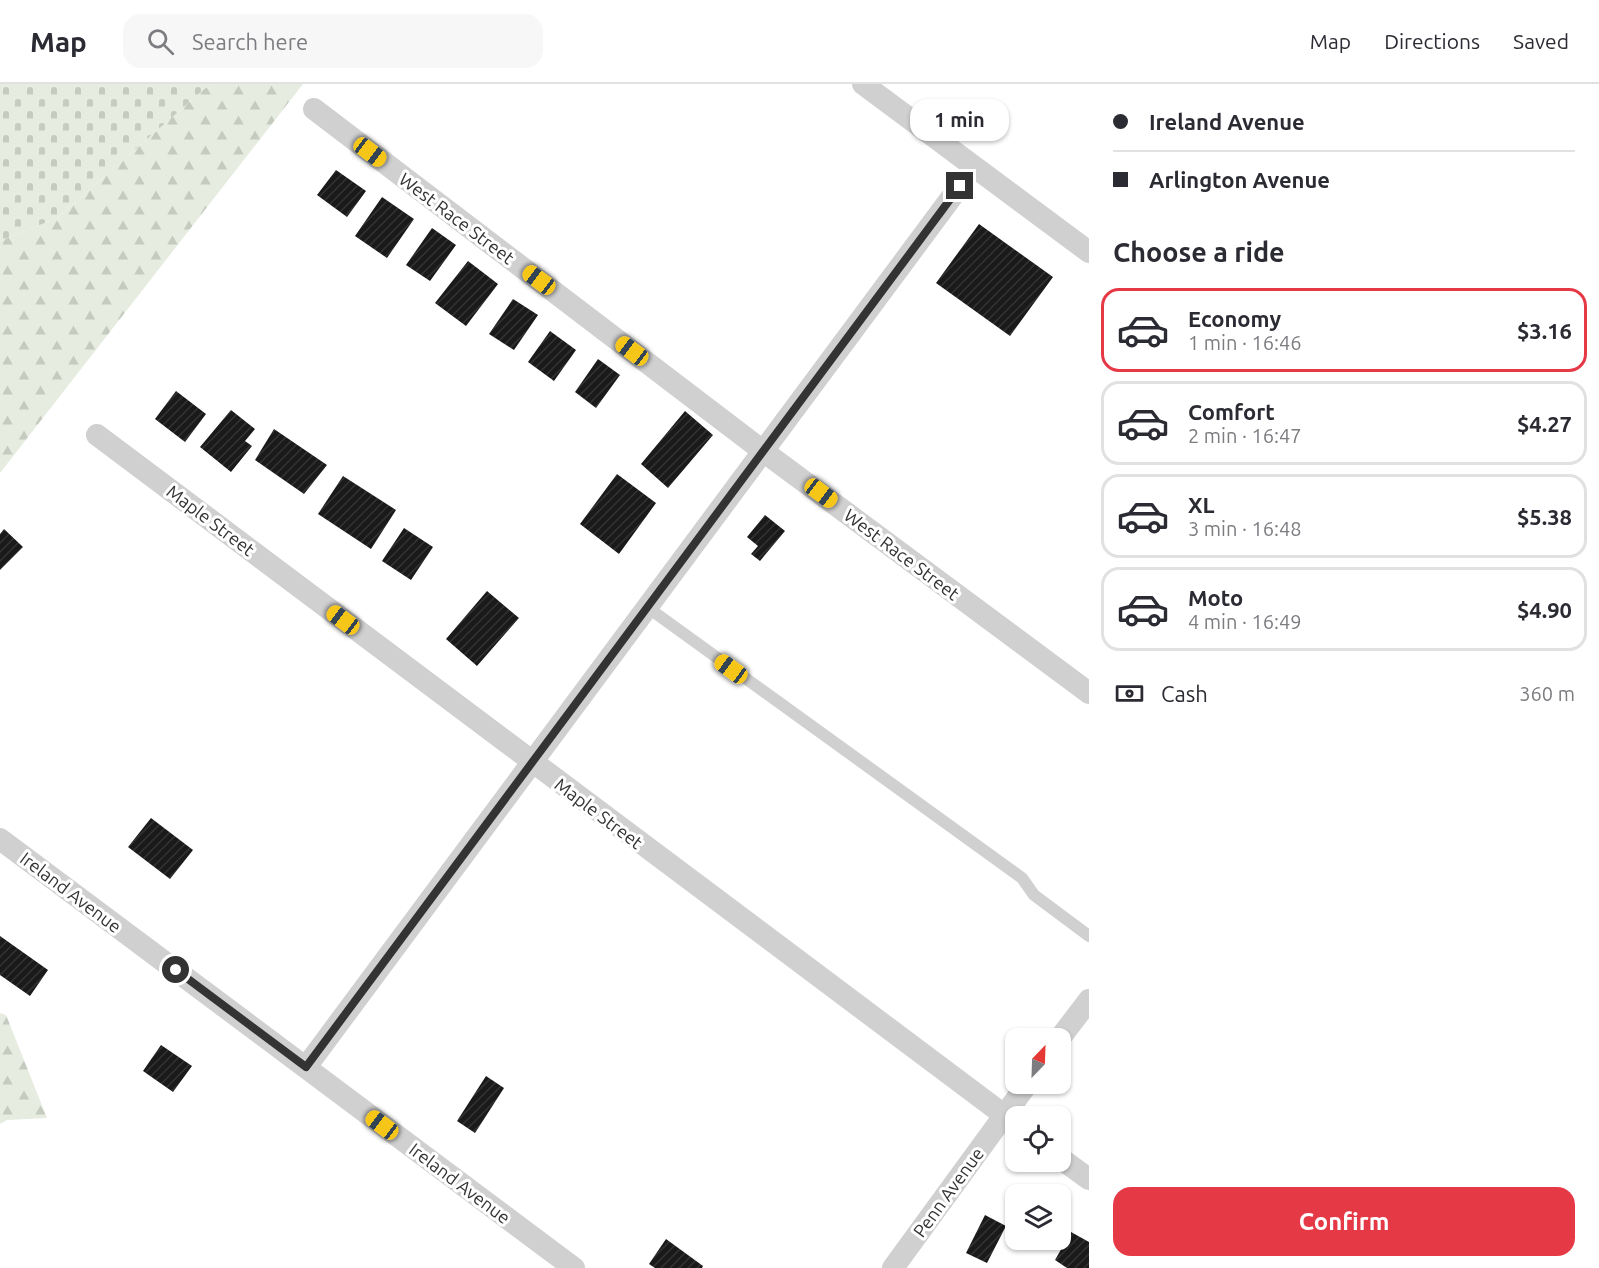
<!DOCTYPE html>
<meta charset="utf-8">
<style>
:root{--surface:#fff;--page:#f7f7f7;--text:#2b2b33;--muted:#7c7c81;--line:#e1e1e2;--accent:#e63946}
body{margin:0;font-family:Ubuntu,sans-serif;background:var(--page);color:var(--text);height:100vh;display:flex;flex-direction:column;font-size:22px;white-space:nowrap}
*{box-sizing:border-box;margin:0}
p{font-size:20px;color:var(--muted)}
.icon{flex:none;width:33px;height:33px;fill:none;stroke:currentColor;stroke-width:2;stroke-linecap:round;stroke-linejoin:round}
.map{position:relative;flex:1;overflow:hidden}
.panel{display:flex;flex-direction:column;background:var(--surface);width:510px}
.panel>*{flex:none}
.top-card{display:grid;align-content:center;height:132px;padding:0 24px;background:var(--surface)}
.needle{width:39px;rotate:23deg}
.controls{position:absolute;left:1005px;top:944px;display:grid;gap:12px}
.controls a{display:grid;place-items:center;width:66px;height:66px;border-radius:12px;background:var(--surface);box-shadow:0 2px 4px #0004;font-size:30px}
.end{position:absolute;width:27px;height:27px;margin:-14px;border:8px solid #333;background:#fff;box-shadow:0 0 0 3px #fff}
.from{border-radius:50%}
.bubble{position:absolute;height:42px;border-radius:18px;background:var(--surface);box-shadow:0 2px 4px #0004;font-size:20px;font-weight:600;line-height:42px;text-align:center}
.car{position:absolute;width:18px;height:36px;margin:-18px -9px;border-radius:8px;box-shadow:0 0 4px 2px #0007;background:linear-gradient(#f5c518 24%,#345 0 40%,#f5c518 0 76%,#345 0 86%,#f5c518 0)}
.top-card b{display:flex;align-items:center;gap:21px;height:57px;font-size:22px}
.top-card b+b{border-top:2px solid var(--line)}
.top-card i{width:15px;height:15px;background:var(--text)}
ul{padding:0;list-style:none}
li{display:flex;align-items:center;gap:18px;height:84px;margin:0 12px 9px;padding:0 12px;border:3px solid var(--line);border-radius:18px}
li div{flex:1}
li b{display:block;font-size:22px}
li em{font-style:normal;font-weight:600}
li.selected{border-color:var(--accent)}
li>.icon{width:54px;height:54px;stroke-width:1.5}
h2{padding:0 24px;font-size:27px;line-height:72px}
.pay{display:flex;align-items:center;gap:15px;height:66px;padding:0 24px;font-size:22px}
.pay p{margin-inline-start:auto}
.cta{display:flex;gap:12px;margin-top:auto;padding:12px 24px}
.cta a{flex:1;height:69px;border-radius:18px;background:var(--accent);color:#fff;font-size:24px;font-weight:600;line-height:69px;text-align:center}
header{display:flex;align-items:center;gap:36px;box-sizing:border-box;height:84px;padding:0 30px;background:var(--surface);border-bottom:2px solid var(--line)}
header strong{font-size:28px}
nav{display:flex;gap:33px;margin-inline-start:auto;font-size:21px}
.search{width:420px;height:54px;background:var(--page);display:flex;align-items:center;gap:15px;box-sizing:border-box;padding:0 21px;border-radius:18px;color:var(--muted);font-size:22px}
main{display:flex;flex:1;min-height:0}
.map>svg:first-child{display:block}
.forest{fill:url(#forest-firs)}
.cemetery{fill:url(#cemetery-stones)}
.building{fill:url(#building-hatch)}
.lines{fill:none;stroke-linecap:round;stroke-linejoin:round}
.lane{stroke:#d0d0d0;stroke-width:12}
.street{stroke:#d0d0d0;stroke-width:22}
.route{stroke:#333;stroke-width:8}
.labels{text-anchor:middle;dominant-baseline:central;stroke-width:6;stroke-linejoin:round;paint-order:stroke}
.street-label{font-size:18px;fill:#333;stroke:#fff}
</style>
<header>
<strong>Map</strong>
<div class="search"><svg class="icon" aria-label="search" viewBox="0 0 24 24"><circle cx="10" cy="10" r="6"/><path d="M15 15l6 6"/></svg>Search here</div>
<nav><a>Map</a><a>Directions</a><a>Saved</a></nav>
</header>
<main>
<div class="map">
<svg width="1089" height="1184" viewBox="0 0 1089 1184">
<defs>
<pattern id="forest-firs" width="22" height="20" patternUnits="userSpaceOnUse" patternTransform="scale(1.5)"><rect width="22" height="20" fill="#e6ecdf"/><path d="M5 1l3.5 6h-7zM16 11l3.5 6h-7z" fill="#c6cbc0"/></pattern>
<pattern id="cemetery-stones" width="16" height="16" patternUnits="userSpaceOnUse" patternTransform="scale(1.5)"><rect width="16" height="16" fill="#e6ecdf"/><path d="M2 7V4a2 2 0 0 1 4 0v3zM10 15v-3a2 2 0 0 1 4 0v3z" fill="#c6cbc0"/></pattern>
<pattern id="building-hatch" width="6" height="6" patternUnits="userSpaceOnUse" patternTransform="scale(1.5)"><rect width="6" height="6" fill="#1a1a1a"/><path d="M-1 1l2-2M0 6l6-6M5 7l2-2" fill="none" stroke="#333"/></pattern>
</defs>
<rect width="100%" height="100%" fill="#fff"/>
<path class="forest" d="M210 0H303L0 389V157L57 134Z
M0 929 6 931 47 1034 7 1036 0 1040Z"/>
<path class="cemetery" d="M0 0H210L57 134 0 157Z"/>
<path class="building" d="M336 86 366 107 347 133 317 111Z
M382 113 414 135 387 174 355 152Z
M979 140 1053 193 1010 252 936 199Z
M432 144 456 161 430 197 406 181Z
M468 177 498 200 466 242 435 219Z
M513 215 538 231 514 266 489 250Z
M550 247 576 266 554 297 528 278Z
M598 275 620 291 596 324 575 308Z
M176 307 206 330 185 358 155 335Z
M231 326 255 345 245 357 252 362 231 388 200 363Z
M685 327 713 351 668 404 641 380Z
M274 345 327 381 304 410 255 376Z
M617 390 656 419 619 470 580 440Z
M343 392 396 426 371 465 318 430Z
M765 431 785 447 760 477 751 470 758 462 747 453Z
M404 444 433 463 411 496 382 477Z
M4 445 23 463 0 486V450Z
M487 507 519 534 477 582 446 555Z
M151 734 193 766 170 795 128 763Z
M0 852 48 886 30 912 0 891Z
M161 961 192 982 173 1008 143 987Z
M486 992 504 1004 475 1049 457 1037Z
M985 1131 1006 1142 987 1179 966 1169Z
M1071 1148 1089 1158V1184H1067L1055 1176Z
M666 1155 703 1182 702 1184H655L649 1180Z"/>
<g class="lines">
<path class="lane" d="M647 523 1022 794 1034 811 1089 852"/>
<path class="street" d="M863 0 1089 168
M314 25 763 367 1089 609
M97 351 1016 1040
M0 755 574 1184
M1060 954 1089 916
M306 983 974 83
M1060 1074 1089 1095
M893 1184 1028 999"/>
</g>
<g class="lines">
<path class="route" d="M176 886 306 983 960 102"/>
</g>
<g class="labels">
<g class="street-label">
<text transform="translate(457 134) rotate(37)">West Race Street</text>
<text transform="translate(211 436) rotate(37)">Maple Street</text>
<text transform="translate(902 470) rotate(37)">West Race Street</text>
<text transform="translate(599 729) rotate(37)">Maple Street</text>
<text transform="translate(71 808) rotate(37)">Ireland Avenue</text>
<text transform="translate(460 1099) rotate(37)">Ireland Avenue</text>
<text transform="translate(948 1108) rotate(-54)">Penn Avenue</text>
</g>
</g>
</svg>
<div class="controls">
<a><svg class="needle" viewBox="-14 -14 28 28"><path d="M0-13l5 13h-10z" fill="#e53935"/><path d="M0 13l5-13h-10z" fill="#7c7c81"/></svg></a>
<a><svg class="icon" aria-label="locate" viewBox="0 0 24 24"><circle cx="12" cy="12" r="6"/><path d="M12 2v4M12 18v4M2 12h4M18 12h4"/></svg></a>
<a><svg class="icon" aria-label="layers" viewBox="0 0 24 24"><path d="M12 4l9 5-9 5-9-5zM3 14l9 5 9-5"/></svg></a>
</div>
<i class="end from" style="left:176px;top:886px"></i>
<i class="end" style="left:960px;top:102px"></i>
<div class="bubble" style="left:910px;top:15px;width:99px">1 min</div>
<i class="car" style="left:370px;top:68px;rotate:127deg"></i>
<i class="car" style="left:539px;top:196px;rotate:307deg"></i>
<i class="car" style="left:632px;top:267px;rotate:307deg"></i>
<i class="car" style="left:821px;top:409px;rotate:127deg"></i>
<i class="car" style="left:343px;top:536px;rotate:307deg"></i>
<i class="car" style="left:731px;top:585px;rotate:306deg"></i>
<i class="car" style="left:382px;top:1041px;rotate:307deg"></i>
</div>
<section class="panel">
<div class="top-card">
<b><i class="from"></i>Ireland Avenue</b>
<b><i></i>Arlington Avenue</b>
</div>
<h2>Choose a ride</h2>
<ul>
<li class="selected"><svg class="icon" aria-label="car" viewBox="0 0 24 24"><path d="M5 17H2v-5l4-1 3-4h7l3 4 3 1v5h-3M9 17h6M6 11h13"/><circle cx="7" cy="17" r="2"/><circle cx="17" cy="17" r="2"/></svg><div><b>Economy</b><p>1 min · 16:46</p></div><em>$3.16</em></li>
<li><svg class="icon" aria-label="car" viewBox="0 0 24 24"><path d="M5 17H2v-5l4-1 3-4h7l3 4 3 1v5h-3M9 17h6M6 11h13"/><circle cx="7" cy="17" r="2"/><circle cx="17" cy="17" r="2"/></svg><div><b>Comfort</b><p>2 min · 16:47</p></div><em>$4.27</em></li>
<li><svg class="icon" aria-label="car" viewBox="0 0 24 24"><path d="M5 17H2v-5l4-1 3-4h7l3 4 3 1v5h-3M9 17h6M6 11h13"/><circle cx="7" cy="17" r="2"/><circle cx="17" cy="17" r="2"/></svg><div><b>XL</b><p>3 min · 16:48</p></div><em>$5.38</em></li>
<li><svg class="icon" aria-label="car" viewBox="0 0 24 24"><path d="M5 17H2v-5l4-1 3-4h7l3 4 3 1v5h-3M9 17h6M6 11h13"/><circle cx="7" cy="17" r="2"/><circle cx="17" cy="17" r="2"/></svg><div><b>Moto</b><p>4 min · 16:49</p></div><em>$4.90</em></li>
</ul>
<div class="pay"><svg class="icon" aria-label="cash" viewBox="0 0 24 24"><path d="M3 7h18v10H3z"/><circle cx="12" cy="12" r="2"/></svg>Cash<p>360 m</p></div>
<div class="cta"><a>Confirm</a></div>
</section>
</main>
